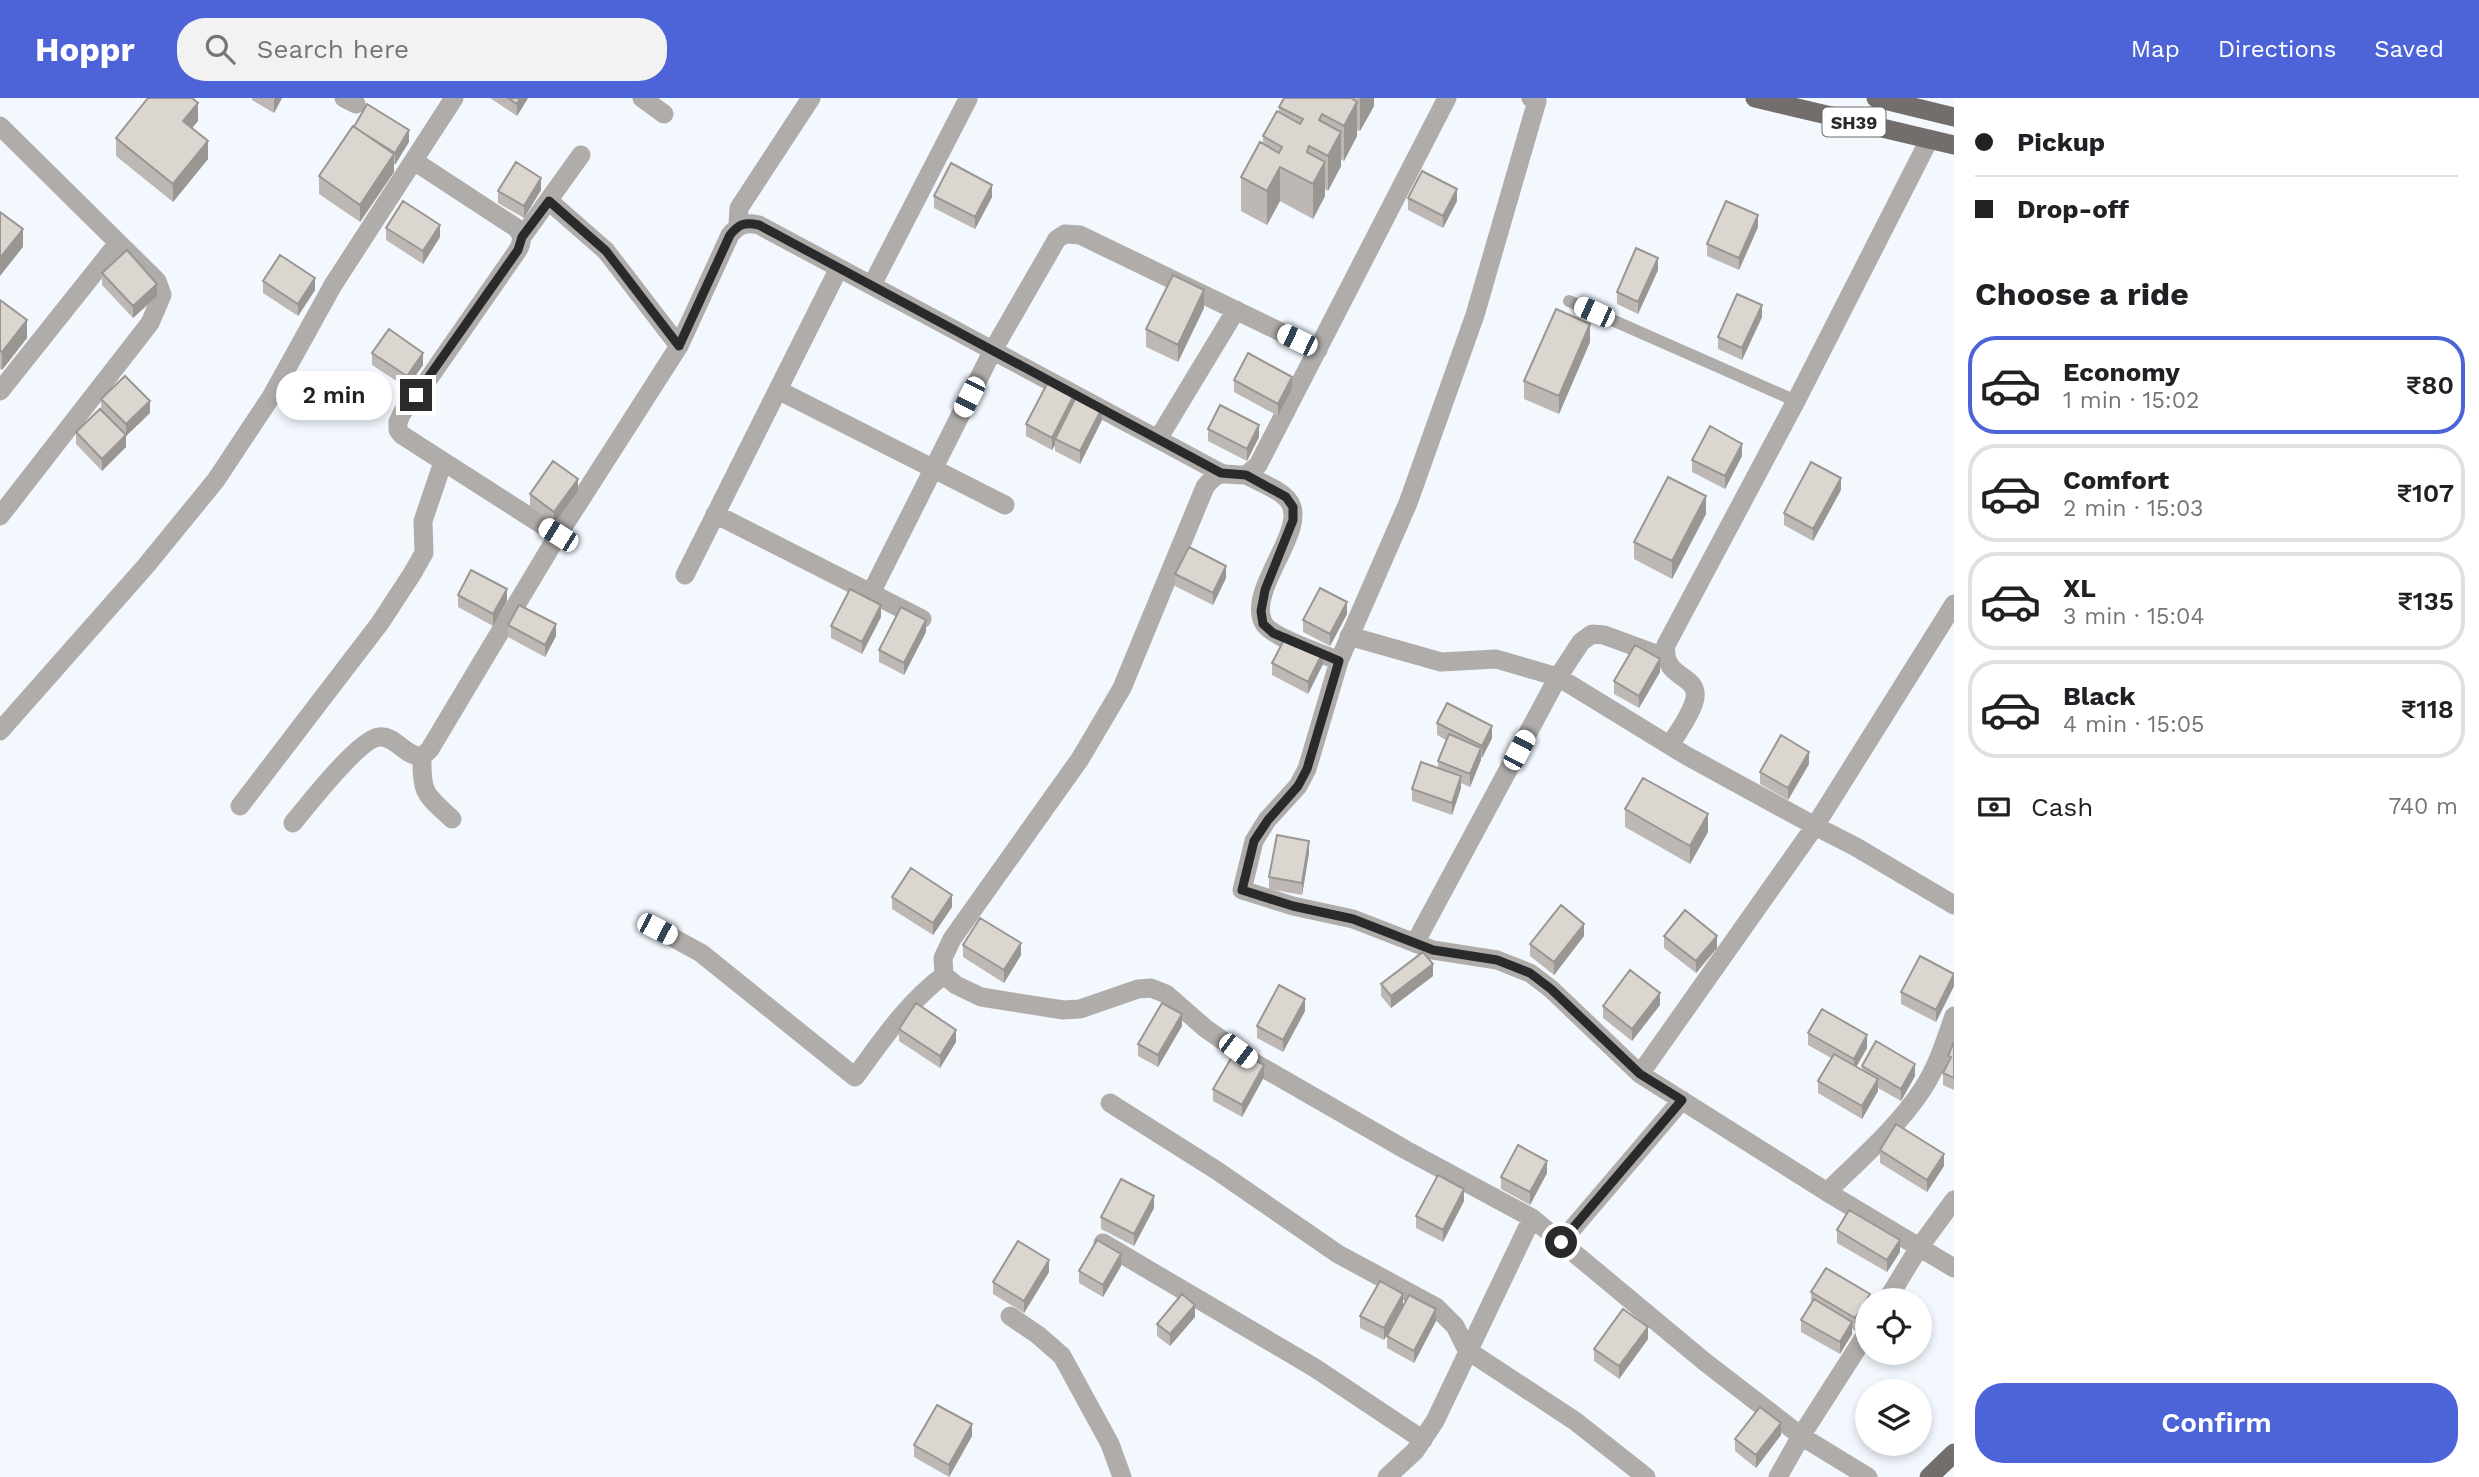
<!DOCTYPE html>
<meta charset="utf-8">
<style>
:root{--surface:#fff;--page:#f2f2f2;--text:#202124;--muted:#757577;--line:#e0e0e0;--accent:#4d64d9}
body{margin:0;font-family:"Work Sans",sans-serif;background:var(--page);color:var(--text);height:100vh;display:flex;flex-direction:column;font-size:26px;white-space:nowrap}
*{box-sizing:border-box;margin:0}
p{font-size:23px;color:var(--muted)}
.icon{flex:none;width:38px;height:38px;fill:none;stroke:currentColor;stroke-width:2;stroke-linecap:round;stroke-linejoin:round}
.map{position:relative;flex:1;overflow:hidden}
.drawer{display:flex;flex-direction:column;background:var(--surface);width:525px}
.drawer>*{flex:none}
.guide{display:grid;align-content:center;height:154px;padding:0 21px;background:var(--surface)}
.controls{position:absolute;left:1855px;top:1190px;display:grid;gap:14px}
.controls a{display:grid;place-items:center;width:77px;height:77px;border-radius:50%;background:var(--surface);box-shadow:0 4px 10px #0003;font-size:35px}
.end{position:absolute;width:32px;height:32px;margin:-16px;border:9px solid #282a2c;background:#fff;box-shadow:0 0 0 4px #fff}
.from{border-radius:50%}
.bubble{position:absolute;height:49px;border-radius:24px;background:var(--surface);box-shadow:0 4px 10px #0003;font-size:23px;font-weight:600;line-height:49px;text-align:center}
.car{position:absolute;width:21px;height:42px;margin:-21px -10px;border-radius:9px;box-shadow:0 0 5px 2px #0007;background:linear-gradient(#fff 24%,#345 0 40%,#fff 0 76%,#345 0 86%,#fff 0)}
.guide b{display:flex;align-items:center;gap:24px;height:66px;font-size:26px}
.guide b+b{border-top:2px solid var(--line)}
.guide i{width:18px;height:18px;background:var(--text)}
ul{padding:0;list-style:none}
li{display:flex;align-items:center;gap:21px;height:98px;margin:0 14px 10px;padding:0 7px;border:4px solid var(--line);border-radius:28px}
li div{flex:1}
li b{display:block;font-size:26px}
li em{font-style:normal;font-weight:600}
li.active{border-color:var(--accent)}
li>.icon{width:63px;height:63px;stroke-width:1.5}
h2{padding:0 21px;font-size:32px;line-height:84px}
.pay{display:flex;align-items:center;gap:18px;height:77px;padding:0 21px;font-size:26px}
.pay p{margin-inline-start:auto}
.cta{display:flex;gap:14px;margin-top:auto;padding:14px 21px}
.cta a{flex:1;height:80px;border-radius:28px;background:var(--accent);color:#fff;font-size:28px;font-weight:600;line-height:80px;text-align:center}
header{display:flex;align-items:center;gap:42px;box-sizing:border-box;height:98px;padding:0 35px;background:var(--accent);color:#fff}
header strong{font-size:33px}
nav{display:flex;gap:38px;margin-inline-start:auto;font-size:24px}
.search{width:490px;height:63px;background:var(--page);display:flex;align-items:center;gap:18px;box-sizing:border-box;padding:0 24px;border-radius:28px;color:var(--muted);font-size:26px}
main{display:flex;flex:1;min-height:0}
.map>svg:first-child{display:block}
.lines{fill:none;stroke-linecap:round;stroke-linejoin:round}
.service{stroke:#afacaa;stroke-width:12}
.minor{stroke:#afacaa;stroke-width:19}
.primary{stroke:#736e6b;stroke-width:19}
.wall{fill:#bdb8b4}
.shaded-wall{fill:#9a9692}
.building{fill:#dcd6d1;stroke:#9a9692;stroke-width:2}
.route{stroke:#282a2c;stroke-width:9}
.labels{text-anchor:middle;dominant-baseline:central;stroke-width:5;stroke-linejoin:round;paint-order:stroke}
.shield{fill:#fff;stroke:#686a6b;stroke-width:2}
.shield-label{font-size:18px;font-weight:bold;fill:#282a2c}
</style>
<header>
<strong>Hoppr</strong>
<div class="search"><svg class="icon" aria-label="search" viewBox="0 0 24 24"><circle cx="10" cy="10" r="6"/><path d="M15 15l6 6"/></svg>Search here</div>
<nav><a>Map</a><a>Directions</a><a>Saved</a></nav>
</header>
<main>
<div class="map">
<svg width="1954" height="1379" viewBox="0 0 1954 1379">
<rect width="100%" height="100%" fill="#f2f8fe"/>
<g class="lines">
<path class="service" d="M1569 203 1796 303"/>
<path class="minor" d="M344 0 356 6
M642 0 664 16
M1531 0 1537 3 1475 217 1408 405 1339 563 1307 671 1298 688 1267 722 1254 743 1242 792 1293 808 1353 821 1433 852 1497 862 1530 875 1551 891 1640 976
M0 28 157 183 162 197 150 225 0 418
M414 63 515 129C523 136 523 143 518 152L429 280 402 315 398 324V332L402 337 558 437
M549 103 606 153 679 248
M738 127 739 110 811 0
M522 139 581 57
M872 187 968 1
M778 292 1005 407
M0 293 118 145
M1158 341 1236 212
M1246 377C1259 384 1279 391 1288 402 1311 429 1247 490 1263 524 1269 539 1324 556 1339 563
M715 416 922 521
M685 477 839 170
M871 495 993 252 1057 141 1065 136 1080 137 1318 252
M1349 538 1441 564 1496 561 1558 579 1687 658 1815 728 1954 506
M0 633 145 469 216 382 271 299 333 187 454 0
M1670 647C1678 634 1690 618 1694 604 1703 575 1661 583 1666 547L1796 303 1929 42
M422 659C421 696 426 697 452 721
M240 708 380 525 412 476 424 455 423 423 443 364
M293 725C307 708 359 641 379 639 395 637 404 658 422 659L430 651 558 437 679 248 730 137C739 126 745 124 759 127L1221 375
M1954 807 1856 749 1815 728 1640 976 1827 1094 1954 1170
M657 831 701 855 855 979C883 941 907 905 944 877
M1415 845 1558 579 1581 544 1592 536 1604 537 1664 559
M1110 1005 1216 1072 1338 1156 1436 1209 1455 1228 1467 1252 1575 1323 1646 1379
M1827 1094C1859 1062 1897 1030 1922 992 1937 970 1945 943 1954 918
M1532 1120 1705 1264 1801 1338 1868 1379
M1561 1144 1682 1002
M1103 1145 1315 1270 1423 1342
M1887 1202 1918 1151 1954 1102
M1010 1218 1038 1237 1062 1258 1110 1346 1122 1379
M1387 1379 1415 1353 1435 1323 1532 1120 1406 1052 1253 964 1205 930 1166 896 1151 890 1138 891 1080 911 1063 912 981 899 956 887 944 877 943 860 952 841 1080 661 1122 590 1205 389C1220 369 1225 378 1246 377L1258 367 1447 0
M1778 1379 1801 1338 1867 1235"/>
<path class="primary" d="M1755 0 1954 47
M1876 0 1954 19
M1929 1379 1954 1355"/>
</g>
<path class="wall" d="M252 0H282L274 15 252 2Z
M490 0H528L517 18Z
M1284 0H1374V8L1360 33 1357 32V38L1344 63 1341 61V68L1328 93 1325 91V98L1313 121 1280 103 1267 127 1241 113V79L1263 46V38L1279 15V9Z
M198 23 192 30 208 61 173 104 116 58V40Z
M409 44 394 67V74L360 124 319 96V78Z
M541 92 524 120 498 105V93Z
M934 98 992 99 975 131 934 110Z
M1408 100 1457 103 1443 130 1408 112Z
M1758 129 1739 172 1707 158V146Z
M386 130 440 139 423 166 386 142Z
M1658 172 1638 216 1617 206V194Z
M102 175 157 198 133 220 102 187Z
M263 183 315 192 298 218 263 195Z
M0 202 27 240 2 272 0 271Z
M1204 210 1178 264 1146 249V231Z
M1762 219 1742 262 1718 251V239Z
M1590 244 1559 316 1524 301V283Z
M372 255 423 267 407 290 372 267Z
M1234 282 1292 291 1278 318 1234 294Z
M101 301 150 315 126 338V349L102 373 76 346V334L101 313Z
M1074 303 1102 322 1080 366 1055 353V347L1052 352 1026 338V326Z
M1208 331 1259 339 1247 363 1208 343Z
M1742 358 1725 391 1692 374V362Z
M1841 392 1813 443 1784 427V415Z
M578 393 554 426 530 408V396Z
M1706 416 1672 481 1634 461V444Z
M1175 476 1226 480 1213 507 1175 488Z
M458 497 507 503 493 528 458 509Z
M1347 516 1330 548 1303 534V522Z
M881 519 862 556 831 540V528Z
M508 527 556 538 545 559 508 539Z
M926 534 904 577 879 564V552Z
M1272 565 1323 566 1308 596 1272 577Z
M1660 574 1639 610 1614 596V583Z
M1437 625 1492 640 1482 660 1481 659V662L1470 689 1461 685V690L1452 717 1412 703V691L1438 670V663L1446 642 1437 637Z
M1809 666 1788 702 1760 686V674Z
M1625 711 1708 734 1690 766 1625 729Z
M1309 755 1302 797 1269 791V779Z
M892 799 952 809 933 837 892 811Z
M1584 838 1554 877 1530 858V846Z
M1664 838 1717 850 1696 875 1664 850Z
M963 847 1021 857 1004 885 963 859Z
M1433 878 1391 910 1381 898V886Z
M1954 888 1936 924 1901 906V894Z
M1660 907 1632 943 1603 920V908Z
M1305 913 1283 954 1257 940V928Z
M1182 928 1158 969 1138 958V946Z
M899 931 956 944 940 970 899 943Z
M1808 935 1867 950 1856 969 1862 972V968L1915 978 1901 1003 1878 990V993L1862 1021 1818 995V983L1831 960 1808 947Z
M1954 944V992L1943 987V975L1948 967V958Z
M1264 979 1242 1019 1213 1003V991Z
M1880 1052 1944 1068 1927 1094 1880 1065Z
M1547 1075 1530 1107 1501 1091V1079Z
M1464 1103 1443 1144 1416 1130V1118Z
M1154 1110 1134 1148 1101 1131V1119Z
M1837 1132 1900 1154 1887 1174 1837 1145Z
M1121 1168 1103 1199 1079 1185V1173Z
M1049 1174 1024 1215 993 1196V1184Z
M1811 1194 1870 1202H1867V1212L1855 1233 1852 1230V1236L1840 1256 1801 1234V1222L1811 1206Z
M1403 1207 1436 1223 1414 1265 1387 1250V1238L1399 1215 1384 1242 1360 1230V1218Z
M1195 1219 1170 1248 1157 1238V1226Z
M1648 1241 1619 1281 1594 1263V1251Z
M1781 1337 1756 1370 1735 1353V1341Z
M972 1338 949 1379 914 1359V1347Z"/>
<path class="shaded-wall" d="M275 0H282L274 15V3Z
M520 0H528L517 18V6Z
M1360 0H1374V8L1360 33Z
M1357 4V38L1344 63V28Z
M198 5V23L183 41V23Z
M409 32V44L395 67V55Z
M1341 34V68L1328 93V58Z
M208 43V61L173 104V86Z
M394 56V74L360 124V107Z
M1325 64V98L1313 121V86Z
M1280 69V103L1267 127V93Z
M541 80V92L524 120V108Z
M992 87V99L975 131V119Z
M1457 91V103L1443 130V118Z
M1758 117V129L1739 172V160Z
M440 127V139L423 166V153Z
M23 131V149L0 178V160Z
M1658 160V172L1638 216V204Z
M315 180V192L298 218V206Z
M157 186V198L133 220V208Z
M1204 192V210L1178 264V247Z
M1762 207V219L1742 262V250Z
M27 222V240L2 272V254Z
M1590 226V244L1559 316V298Z
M423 255V267L407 290V278Z
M1292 279V291L1278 318V306Z
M1074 297V309L1055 341V347L1052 352V340Z
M150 303V315L126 338V326Z
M1102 310V322L1080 366V353Z
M1259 327V339L1247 363V351Z
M126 337V349L102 373V361Z
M1742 346V358L1725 391V378Z
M1841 380V392L1813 443V431Z
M578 381V393L554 426V414Z
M1706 398V416L1672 481V463Z
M1226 468V480L1213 507V495Z
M507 491V503L493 528V516Z
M1347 504V516L1330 548V536Z
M881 507V519L862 556V544Z
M926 522V534L904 577V565Z
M556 526V538L545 559V547Z
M1323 554V566L1308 596V584Z
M1660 561V574L1639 610V598Z
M1492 628V640L1482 660V648Z
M1481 650V662L1470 689V676Z
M1809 654V666L1788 702V690Z
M1461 678V690L1452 717V705Z
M1708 716V734L1690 766V748Z
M1309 743V755L1302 797V785Z
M952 797V809L933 837V825Z
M1584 826V838L1554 877V864Z
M1717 838V850L1696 875V863Z
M1021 845V857L1004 885V872Z
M1433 866V878L1391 910V898Z
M1954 876V888L1936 924V912Z
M1660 895V907L1632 943V931Z
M1305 901V913L1283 954V942Z
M1182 916V928L1158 969V957Z
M956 932V944L940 970V958Z
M1867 937V950L1854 973V961Z
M1915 966V978L1901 1003V991Z
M1264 967V979L1242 1019V1007Z
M1878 981V993L1862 1021V1008Z
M1944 1056V1068L1927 1094V1082Z
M1547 1063V1075L1530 1107V1094Z
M1464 1091V1103L1443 1144V1132Z
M1154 1098V1110L1134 1148V1136Z
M1900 1142V1154L1887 1174V1162Z
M1121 1156V1168L1103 1199V1187Z
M1049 1162V1174L1024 1215V1203Z
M1403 1196V1208L1384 1242V1230Z
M1870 1196V1202H1867V1212L1855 1233V1220Z
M1195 1207V1219L1170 1248V1236Z
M1436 1211V1223L1414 1265V1253Z
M1852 1224V1236L1840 1256V1244Z
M1648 1229V1241L1619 1281V1268Z
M1781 1325V1337L1756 1370V1357Z
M972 1326V1338L949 1379V1367Z"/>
<path class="building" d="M148 0H192L198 5 183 23 208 43 173 86 116 40Z
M508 0H520L517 6Z
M1284 0H1351L1357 4 1344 28 1322 16 1319 22 1341 34 1328 58 1309 48 1307 54 1325 64 1313 86 1280 69 1267 93 1241 79 1260 44 1279 55 1282 49 1263 38 1277 13 1300 26 1303 21 1279 9Z
M367 6 409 32 395 55 354 29Z
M353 28 394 56 360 107 319 78Z
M516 64 541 80 524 108 498 93Z
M951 65 992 87 975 119 934 98Z
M1422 73 1457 91 1443 118 1408 100Z
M403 103 440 127 423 153 386 130Z
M1726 103 1758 117 1739 160 1707 146Z
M0 114 23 131 0 160Z
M1636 150 1658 160 1638 204 1617 194Z
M127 152 157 186 133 208 102 175Z
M280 157 315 180 298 206 263 183Z
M1173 177 1204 192 1178 247 1146 231Z
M1737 196 1762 207 1742 250 1718 239Z
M0 202 27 222 2 254 0 253Z
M1556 211 1590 226 1559 298 1524 283Z
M389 231 423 255 407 278 372 255Z
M1248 255 1292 279 1278 306 1234 282Z
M125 278 150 303 126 326 101 301Z
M1048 284 1074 297 1052 340 1026 326Z
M1077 297 1102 310 1080 353 1055 341Z
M1220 307 1259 327 1247 351 1208 331Z
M100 311 126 337 102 361 76 334Z
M1710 328 1742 346 1725 378 1692 362Z
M553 363 578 381 554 414 530 396Z
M1811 364 1841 380 1813 431 1784 415Z
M1668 379 1706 398 1672 463 1634 444Z
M1189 449 1226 468 1213 495 1175 476Z
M471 472 507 491 493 516 458 497Z
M1320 490 1347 504 1330 536 1303 522Z
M850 491 881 507 862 544 831 528Z
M519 507 556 526 545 547 508 527Z
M901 509 926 522 904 565 879 552Z
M1287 536 1323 554 1308 584 1272 565Z
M1635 547 1660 561 1639 598 1614 583Z
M1447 605 1492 628 1482 648 1437 625Z
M1449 636 1481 650 1470 676 1438 663Z
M1781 637 1809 654 1788 690 1760 674Z
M1421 664 1461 678 1452 705 1412 691Z
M1643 680 1708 716 1690 748 1625 711Z
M1277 737 1309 743 1302 785 1269 779Z
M911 770 952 797 933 825 892 799Z
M1561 807 1584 826 1554 864 1530 846Z
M1685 812 1717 838 1696 863 1664 838Z
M980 820 1021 845 1004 872 963 847Z
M1423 854 1433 866 1391 898 1381 886Z
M1920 858 1954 876 1936 912 1901 894Z
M1630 872 1660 895 1632 931 1603 908Z
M1279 887 1305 901 1283 942 1257 928Z
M916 905 956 932 940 958 899 931Z
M1162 905 1182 916 1158 957 1138 946Z
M1822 911 1867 937 1854 961 1808 935Z
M1876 943 1915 966 1901 991 1862 968Z
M1954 944V980L1943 975 1951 959 1948 958Z
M1236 952 1264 967 1242 1007 1213 991Z
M1834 956 1878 981 1862 1008 1818 983Z
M1896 1026 1944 1056 1927 1082 1880 1052Z
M1518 1047 1547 1063 1530 1094 1501 1079Z
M1438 1077 1464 1091 1443 1132 1416 1118Z
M1121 1081 1154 1098 1134 1136 1101 1119Z
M1849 1112 1900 1142 1887 1162 1837 1132Z
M1097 1142 1121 1156 1103 1187 1079 1173Z
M1018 1143 1049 1162 1024 1203 993 1184Z
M1826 1170 1870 1196 1855 1220 1811 1194Z
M1380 1183 1403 1196 1384 1230 1360 1218Z
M1182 1196 1195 1207 1170 1236 1157 1226Z
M1409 1197 1436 1211 1414 1253 1387 1238Z
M1814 1201 1852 1224 1840 1244 1801 1222Z
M1623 1211 1648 1229 1619 1268 1594 1251Z
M937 1307 972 1326 949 1367 914 1347Z
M1760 1309 1781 1325 1756 1357 1735 1341Z"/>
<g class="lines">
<path class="route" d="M416 297 518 152 522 139 549 103 606 153 679 248 730 137C739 126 744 124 759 127L1221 375 1246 377 1286 399 1293 409V422L1265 492 1261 513 1263 526 1273 535 1339 563 1307 671 1298 688 1268 722 1254 743 1242 792 1293 808 1353 821 1433 852 1497 862 1530 875 1551 891 1640 976 1682 1002 1561 1144"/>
</g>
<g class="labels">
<rect class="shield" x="1822.5" y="9.5" width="63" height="29" rx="5"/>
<g class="shield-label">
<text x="1854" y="24">SH39</text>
</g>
</g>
</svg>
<div class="controls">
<a><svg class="icon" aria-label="locate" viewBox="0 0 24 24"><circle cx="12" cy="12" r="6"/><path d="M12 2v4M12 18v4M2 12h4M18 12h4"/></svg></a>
<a><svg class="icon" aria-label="layers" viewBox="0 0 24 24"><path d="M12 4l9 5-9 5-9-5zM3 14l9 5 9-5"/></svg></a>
</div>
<i class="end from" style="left:1561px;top:1144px"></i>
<i class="end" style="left:416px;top:297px"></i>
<div class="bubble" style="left:276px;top:273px;width:116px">2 min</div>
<i class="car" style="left:1594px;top:214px;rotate:294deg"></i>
<i class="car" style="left:1297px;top:242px;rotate:296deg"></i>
<i class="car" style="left:969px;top:299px;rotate:207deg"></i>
<i class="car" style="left:558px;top:437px;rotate:302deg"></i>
<i class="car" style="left:1519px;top:652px;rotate:28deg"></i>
<i class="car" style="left:657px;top:831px;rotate:117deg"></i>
<i class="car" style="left:1238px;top:953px;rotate:127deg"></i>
</div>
<section class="drawer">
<div class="guide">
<b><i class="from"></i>Pickup</b>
<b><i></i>Drop-off</b>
</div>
<h2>Choose a ride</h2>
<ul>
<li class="active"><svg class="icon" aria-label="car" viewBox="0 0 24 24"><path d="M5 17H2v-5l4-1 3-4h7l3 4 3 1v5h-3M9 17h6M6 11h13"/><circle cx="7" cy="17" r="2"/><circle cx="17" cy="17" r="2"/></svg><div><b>Economy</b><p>1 min · 15:02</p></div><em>₹80</em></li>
<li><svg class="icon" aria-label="car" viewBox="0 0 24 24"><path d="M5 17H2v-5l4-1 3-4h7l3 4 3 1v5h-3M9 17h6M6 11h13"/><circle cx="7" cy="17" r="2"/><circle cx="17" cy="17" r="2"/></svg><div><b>Comfort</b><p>2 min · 15:03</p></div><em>₹107</em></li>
<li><svg class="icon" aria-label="car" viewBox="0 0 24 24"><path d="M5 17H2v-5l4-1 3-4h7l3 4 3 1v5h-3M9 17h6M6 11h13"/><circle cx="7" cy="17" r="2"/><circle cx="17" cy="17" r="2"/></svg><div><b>XL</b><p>3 min · 15:04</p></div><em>₹135</em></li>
<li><svg class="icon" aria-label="car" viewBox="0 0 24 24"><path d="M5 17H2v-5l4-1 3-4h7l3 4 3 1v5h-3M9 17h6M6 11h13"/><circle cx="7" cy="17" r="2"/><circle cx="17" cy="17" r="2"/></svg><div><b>Black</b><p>4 min · 15:05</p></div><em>₹118</em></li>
</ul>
<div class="pay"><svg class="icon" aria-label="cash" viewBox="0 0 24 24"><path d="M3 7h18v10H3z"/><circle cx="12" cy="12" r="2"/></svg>Cash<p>740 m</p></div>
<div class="cta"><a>Confirm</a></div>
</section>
</main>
